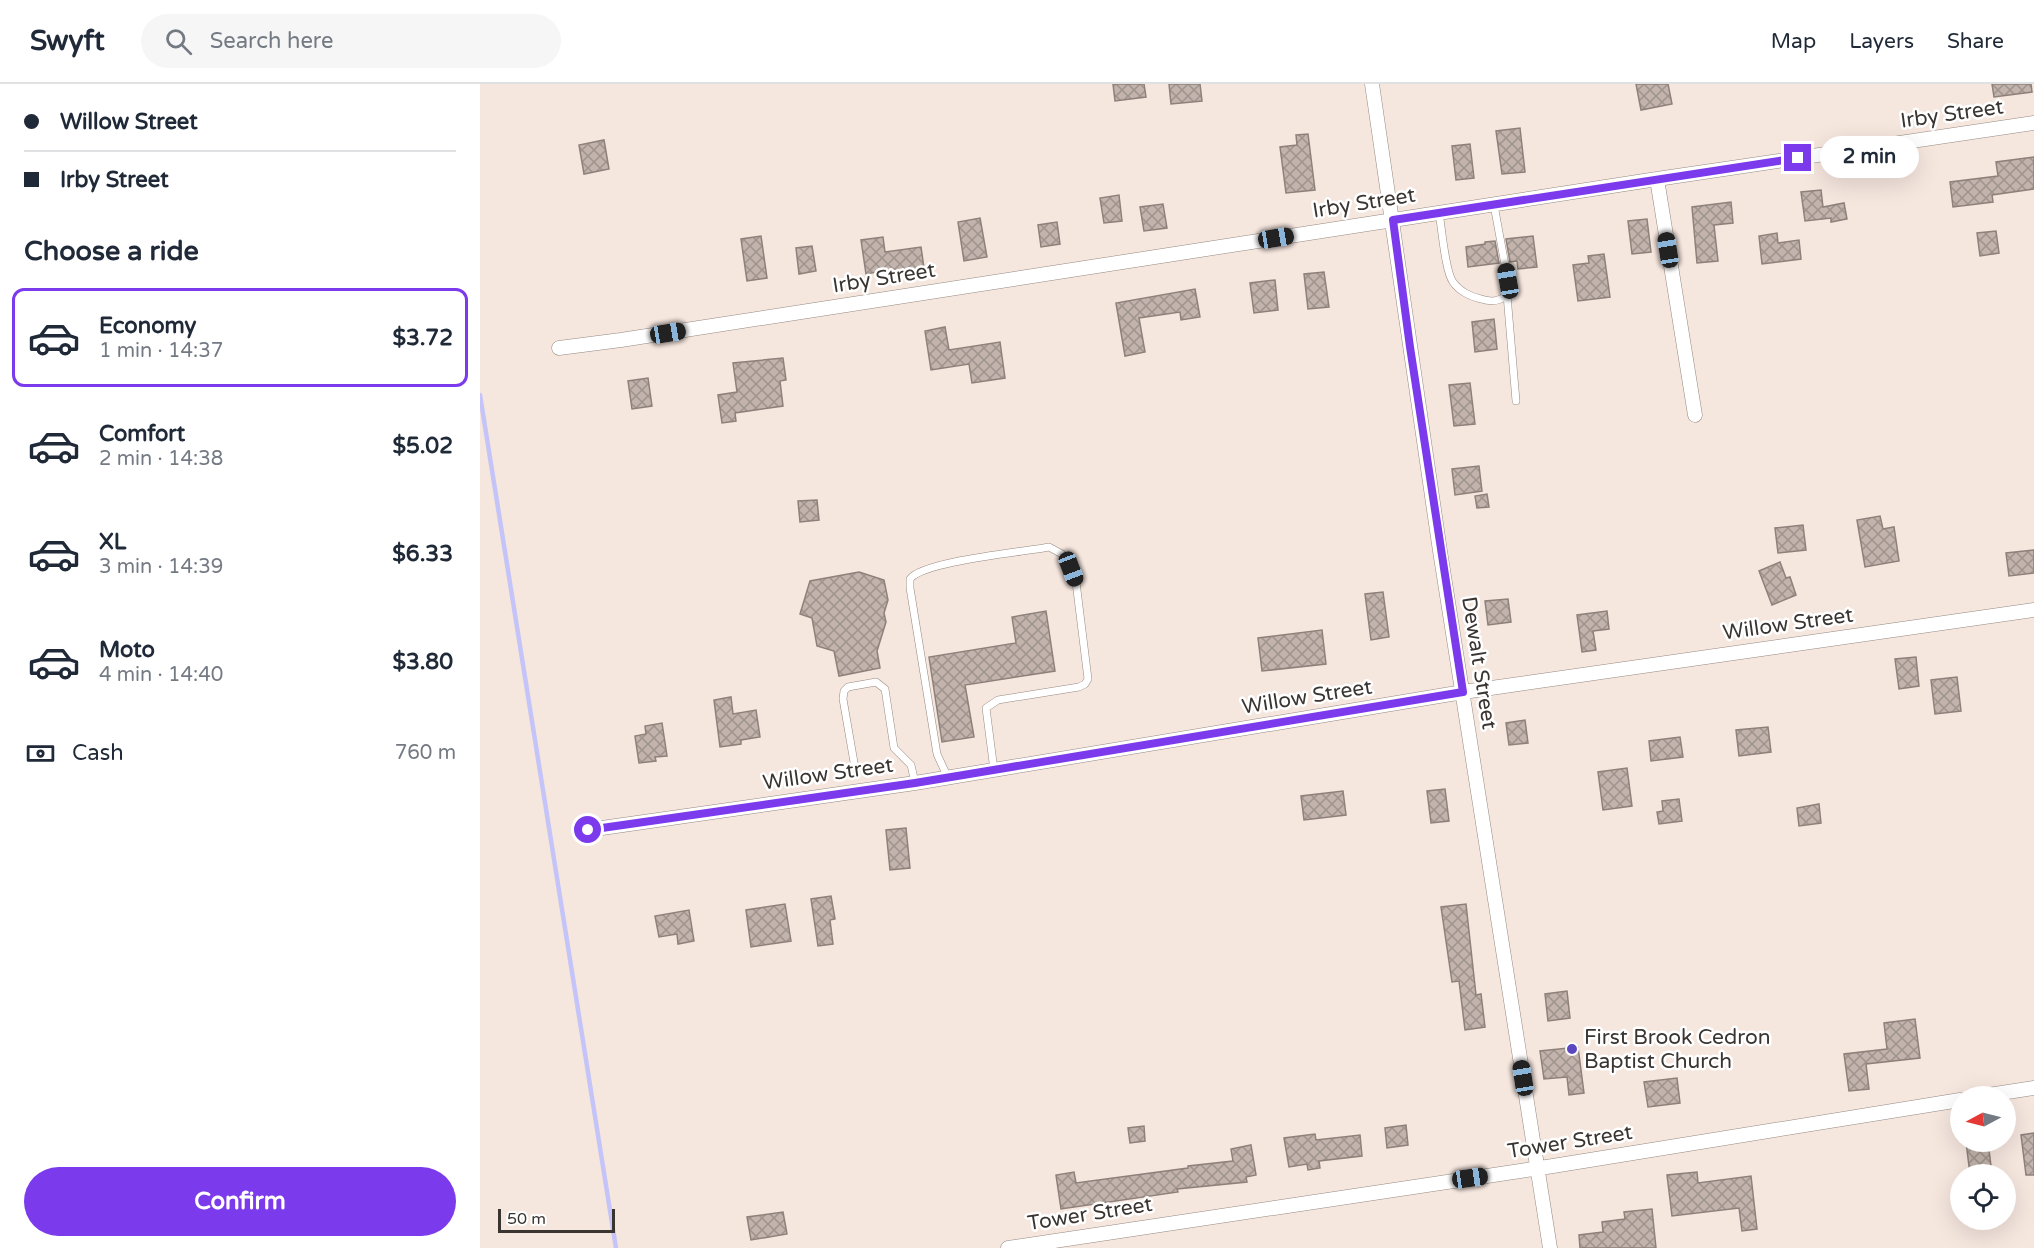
<!DOCTYPE html>
<meta charset="utf-8">
<style>
:root{--surface:#fff;--page:#f6f6f7;--text:#1f2937;--muted:#747a83;--line:#e0e1e3;--accent:#7c3aed}
body{margin:0;font-family:"Varela Round",sans-serif;background:var(--page);color:var(--text);height:100vh;display:flex;flex-direction:column;font-size:22px;white-space:nowrap}
*{box-sizing:border-box;margin:0}
p{font-size:20px;color:var(--muted)}
.icon{flex:none;width:33px;height:33px;fill:none;stroke:currentColor;stroke-width:2;stroke-linecap:round;stroke-linejoin:round}
.map{position:relative;flex:1;overflow:hidden}
.drawer{display:flex;flex-direction:column;background:var(--surface);width:480px}
.drawer>*{flex:none}
.guide{display:grid;align-content:center;height:132px;padding:0 24px;background:var(--surface)}
.needle{width:39px;rotate:263deg}
.controls{position:absolute;left:1470px;top:1002px;display:grid;gap:12px}
.controls a{display:grid;place-items:center;width:66px;height:66px;border-radius:50%;background:var(--surface);box-shadow:0 6px 24px #0002;font-size:30px}
.scale{position:absolute;left:18px;bottom:15px;width:117px;box-sizing:border-box;padding-left:6px;border:3px solid #3b3532;border-top:0;font-size:16px;line-height:21px;white-space:nowrap;color:#3b3532;-webkit-text-stroke:4px #fff;paint-order:stroke}
.end{position:absolute;width:27px;height:27px;margin:-14px;border:8px solid #7c3aed;background:#fff;box-shadow:0 0 0 3px #fff}
.from{border-radius:50%}
.bubble{position:absolute;height:42px;border-radius:21px;background:var(--surface);box-shadow:0 6px 24px #0002;font-size:20px;font-weight:800;line-height:42px;text-align:center}
.car{position:absolute;width:18px;height:36px;margin:-18px -9px;border-radius:8px;box-shadow:0 0 4px 2px #0007;background:linear-gradient(#222 24%,#8ab4d8 0 40%,#222 0 76%,#8ab4d8 0 86%,#222 0)}
.guide b{display:flex;align-items:center;gap:21px;height:57px;font-size:22px}
.guide b+b{border-top:2px solid var(--line)}
.guide i{width:15px;height:15px;background:var(--text)}
ul{padding:0;list-style:none}
li{display:flex;align-items:center;gap:18px;height:99px;margin:0 12px 9px;padding:0 12px;border:3px solid transparent;border-radius:12px}
li div{flex:1}
li b{display:block;font-size:22px}
li em{font-style:normal;font-weight:800}
li.current{border-color:var(--accent)}
li>.icon{width:54px;height:54px;stroke-width:1.5}
h2{padding:0 24px;font-size:27px;line-height:72px}
.pay{display:flex;align-items:center;gap:15px;height:66px;padding:0 24px;font-size:22px}
.pay p{margin-inline-start:auto}
.button{display:flex;gap:12px;margin-top:auto;padding:12px 24px}
.button a{flex:1;height:69px;border-radius:36px;background:var(--accent);color:#fff;font-size:24px;font-weight:800;line-height:69px;text-align:center}
header{display:flex;align-items:center;gap:36px;box-sizing:border-box;height:84px;padding:0 30px;background:var(--surface);border-bottom:2px solid var(--line)}
header strong{font-size:28px}
nav{display:flex;gap:33px;margin-inline-start:auto;font-size:21px}
.search{width:420px;height:54px;background:var(--page);display:flex;align-items:center;gap:15px;box-sizing:border-box;padding:0 21px;border-radius:33px;color:var(--muted);font-size:22px}
main{display:flex;flex:1;min-height:0}
.map>svg:first-child{display:block}
.lines{fill:none;stroke-linecap:round;stroke-linejoin:round}
.stream{stroke:#c5c4f8;stroke-width:4.5}
.building{fill:url(#building-cross-hatch);stroke:#8e817a;stroke-width:1.5}
.lane-casing{stroke:#968981;stroke-width:8}
.street-casing{stroke:#968981;stroke-width:15}
.lane{stroke:#fff;stroke-width:7}
.street{stroke:#fff;stroke-width:14}
.route{stroke:#7c3aed;stroke-width:8}
.poi-dot{fill:#5b47bf;stroke:#fff;stroke-width:2}
.labels{text-anchor:middle;dominant-baseline:central;stroke-width:5;stroke-linejoin:round;paint-order:stroke}
.street-label{font-size:21px;fill:#3b3532;stroke:#fff}
.poi-label{font-size:21px;fill:#3b3532;stroke:#fff;text-anchor:start}
</style>
<header>
<strong>Swyft</strong>
<div class="search"><svg class="icon" aria-label="search" viewBox="0 0 24 24"><circle cx="10" cy="10" r="6"/><path d="M15 15l6 6"/></svg>Search here</div>
<nav><a>Map</a><a>Layers</a><a>Share</a></nav>
</header>
<main>
<section class="drawer">
<div class="guide">
<b><i class="from"></i>Willow Street</b>
<b><i></i>Irby Street</b>
</div>
<h2>Choose a ride</h2>
<ul>
<li class="current"><svg class="icon" aria-label="car" viewBox="0 0 24 24"><path d="M5 17H2v-5l4-1 3-4h7l3 4 3 1v5h-3M9 17h6M6 11h13"/><circle cx="7" cy="17" r="2"/><circle cx="17" cy="17" r="2"/></svg><div><b>Economy</b><p>1 min · 14:37</p></div><em>$3.72</em></li>
<li><svg class="icon" aria-label="car" viewBox="0 0 24 24"><path d="M5 17H2v-5l4-1 3-4h7l3 4 3 1v5h-3M9 17h6M6 11h13"/><circle cx="7" cy="17" r="2"/><circle cx="17" cy="17" r="2"/></svg><div><b>Comfort</b><p>2 min · 14:38</p></div><em>$5.02</em></li>
<li><svg class="icon" aria-label="car" viewBox="0 0 24 24"><path d="M5 17H2v-5l4-1 3-4h7l3 4 3 1v5h-3M9 17h6M6 11h13"/><circle cx="7" cy="17" r="2"/><circle cx="17" cy="17" r="2"/></svg><div><b>XL</b><p>3 min · 14:39</p></div><em>$6.33</em></li>
<li><svg class="icon" aria-label="car" viewBox="0 0 24 24"><path d="M5 17H2v-5l4-1 3-4h7l3 4 3 1v5h-3M9 17h6M6 11h13"/><circle cx="7" cy="17" r="2"/><circle cx="17" cy="17" r="2"/></svg><div><b>Moto</b><p>4 min · 14:40</p></div><em>$3.80</em></li>
</ul>
<div class="pay"><svg class="icon" aria-label="cash" viewBox="0 0 24 24"><path d="M3 7h18v10H3z"/><circle cx="12" cy="12" r="2"/></svg>Cash<p>760 m</p></div>
<div class="button"><a>Confirm</a></div>
</section>
<div class="map">
<svg width="1554" height="1164" viewBox="0 0 1554 1164">
<defs>
<pattern id="building-cross-hatch" width="8" height="8" patternUnits="userSpaceOnUse" patternTransform="scale(1.5)"><rect width="8" height="8" fill="#c2b4ac"/><path d="M0 0l8 8M0 8l8-8" fill="none" stroke="#9f938d"/></pattern>
</defs>
<rect width="100%" height="100%" fill="#f5e6de"/>
<g class="lines">
<path class="stream" d="M0 311 136 1164"/>
</g>
<path class="building" d="M633 0H664L666 13 635 17Z
M689 0H720L722 17 691 20Z
M1156 0H1188L1192 20 1161 26Z
M1512 0H1551L1552 8 1514 13Z
M1040 44 1045 88 1022 90 1016 47Z
M828 50 835 106 806 109 800 63 817 61 816 51Z
M124 56 129 85 104 90 99 61Z
M990 60 994 94 976 96 972 62Z
M1554 73V105L1512 111 1513 118 1473 123 1470 98 1518 92 1516 78Z
M1341 106 1343 123 1364 119 1367 135 1351 138V134L1325 137 1321 108Z
M639 111 642 137 624 139 620 114Z
M1251 118 1253 139 1234 141 1238 177 1217 179 1212 123Z
M683 120 687 144 664 147 660 123Z
M500 134 507 173 484 177 478 138Z
M1167 135 1171 168 1152 170 1148 137Z
M577 138 580 160 561 163 558 141Z
M1516 147 1519 169 1500 172 1497 149Z
M1297 149 1298 159 1319 156 1321 175 1282 180 1279 152Z
M281 152 287 194 267 197 261 155Z
M1053 152 1057 183 1038 185 1037 177 1030 178 1026 155Z
M403 153 405 168 441 163 444 184 415 189 414 185 386 190 381 156Z
M1015 157 1019 179 988 183 986 163 1005 160V158Z
M332 162 336 187 319 190 316 164Z
M1124 170 1130 213 1098 217 1093 181 1109 179 1108 172Z
M844 188 849 223 828 225 824 190Z
M795 196 798 226 774 229 770 199Z
M715 205 720 233 701 236 700 228 659 234 665 268 645 272 636 219Z
M1014 235 1017 265 995 268 992 238Z
M465 243 469 266 520 258 525 294 492 299 489 280 451 286 445 247Z
M303 274 306 296 300 297 303 322 255 329 256 337 242 339 238 311 257 308 253 279Z
M168 294 172 322 152 325 148 297Z
M990 299 995 340 974 342 969 301Z
M999 382 1002 407 975 411 972 385Z
M1007 410 1009 423 997 424 995 412Z
M337 416 339 436 320 438 318 417Z
M1400 432 1403 445 1414 443 1419 477 1385 483 1377 436Z
M1323 441 1326 466 1298 469 1295 444Z
M1554 466V489L1529 492 1526 469Z
M1300 478 1306 494 1310 493 1316 511 1292 521 1279 487Z
M379 488 404 496 408 516 404 529 406 538 397 567 400 584 359 592 354 567 337 562 332 534 320 530 330 497Z
M903 508 909 553 891 556 885 510Z
M1028 515 1031 538 1008 541 1005 517Z
M566 527 575 587 485 601 494 653 462 658 449 573 536 559 532 533Z
M1127 527 1129 545 1113 547 1116 566 1102 568 1097 531Z
M842 546 846 580 782 587 778 554Z
M1436 573 1439 602 1419 605 1415 575Z
M1477 593 1481 627 1455 630 1451 596Z
M251 613 253 630 276 626 280 653 261 656V660L240 663 234 616Z
M1045 636 1048 659 1029 661 1026 639Z
M182 639 187 672 175 673 176 677 159 679 155 652 166 650 165 642Z
M1288 643 1291 668 1259 672 1256 646Z
M1200 653 1203 673 1171 677 1169 657Z
M1147 684 1152 722 1123 726 1118 688Z
M965 705 969 737 951 739 947 707Z
M863 707 866 731 824 736 821 712Z
M1199 715 1202 737 1179 740 1177 728 1183 727 1182 717Z
M1339 720 1341 739 1319 742 1317 724Z
M426 744 430 784 410 786 406 746Z
M351 812 355 835 350 836 353 860 338 862 331 815Z
M305 820 311 857 271 863 266 826Z
M986 820 996 911 1001 910 1005 943 985 946 979 897 972 898 961 823Z
M209 826 214 857 198 860 197 850 179 853 175 832Z
M1087 907 1090 934 1068 937 1065 910Z
M1435 935 1440 974 1386 980 1389 1005 1369 1007 1364 970 1407 965 1404 939Z
M1098 963 1104 1009 1089 1011 1087 993 1064 995 1060 967Z
M1197 994 1200 1019 1168 1023 1164 998Z
M926 1041 928 1061 907 1064 905 1044Z
M664 1042 665 1057 650 1059 648 1044Z
M1554 1049V1091H1546L1541 1051Z
M835 1050 836 1056 880 1051 882 1072 839 1077 840 1084 828 1086 827 1080 809 1083 804 1054Z
M1486 1058H1508L1512 1090H1490Z
M771 1061 776 1091 766 1093 767 1098 697 1105 698 1108 581 1125 576 1091 594 1088 596 1099 708 1084V1082L753 1077 751 1065Z
M1217 1088 1218 1099 1271 1092 1277 1145 1262 1147 1259 1124 1192 1132 1187 1091Z
M1172 1125 1176 1164H1100L1099 1151 1123 1148 1122 1138 1145 1135 1144 1128Z
M303 1128 307 1150 271 1156 267 1133Z"/>
<g class="lines">
<defs>
<path id="lane" d="M959 129C962 145 965 187 973 198 979 207 991 213 1001 215 1011 218 1019 218 1027 211L1028 197 1014 121
M1027 211 1036 317
M375 684 363 615 364 607 368 603 396 598 405 605 414 664 431 681 435 699
M468 694 457 670 430 504V495C443 477 544 468 569 463L582 470 596 498 608 595 605 600 599 603 518 616 506 624 514 686"/>
<path id="street" d="M892 0 960 467 1070 1164
M1177 95 1215 331
M79 264 141 256 1177 95 1554 39
M108 746 435 699 983 608 1554 526
M1502 1012 1554 1004
M528 1164 1073 1082 1480 1016"/>
</defs>
<use href="#lane" class="lane-casing"/>
<use href="#street" class="street-casing"/>
<use href="#lane" class="lane"/>
<use href="#street" class="street"/>
</g>
<g class="lines">
<path class="route" d="M108 746 435 699 983 608 930 263 913 136 1318 74"/>
</g>
<circle class="poi-dot" cx="1092" cy="965" r="6"/>
<g class="labels">
<g class="street-label">
<text transform="translate(1472 30) rotate(-8)">Irby Street</text>
<text transform="translate(884 119) rotate(-9)">Irby Street</text>
<text transform="translate(404 194) rotate(-9)">Irby Street</text>
<text transform="translate(1308 540) rotate(-8)">Willow Street</text>
<text transform="translate(999 579) rotate(81)">Dewalt Street</text>
<text transform="translate(827 613) rotate(-9)">Willow Street</text>
<text transform="translate(348 690) rotate(-8)">Willow Street</text>
<text transform="translate(1090 1058) rotate(-9)">Tower Street</text>
<text transform="translate(610 1130) rotate(-9)">Tower Street</text>
</g>
<g class="poi-label">
<text x="1104" y="953">First Brook Cedron<tspan x="1104" dy="24">Baptist Church</tspan></text>
</g>
</g>
</svg>
<div class="controls">
<a><svg class="needle" viewBox="-14 -14 28 28"><path d="M0-13l5 13h-10z" fill="#e53935"/><path d="M0 13l5-13h-10z" fill="#747a83"/></svg></a>
<a><svg class="icon" aria-label="locate" viewBox="0 0 24 24"><circle cx="12" cy="12" r="6"/><path d="M12 2v4M12 18v4M2 12h4M18 12h4"/></svg></a>
</div>
<div class="scale">50 m</div>
<i class="end from" style="left:108px;top:746px"></i>
<i class="end" style="left:1318px;top:74px"></i>
<div class="bubble" style="left:1340px;top:52px;width:99px">2 min</div>
<i class="car" style="left:796px;top:154px;rotate:81deg"></i>
<i class="car" style="left:1188px;top:166px;rotate:351deg"></i>
<i class="car" style="left:1028px;top:197px;rotate:350deg"></i>
<i class="car" style="left:188px;top:249px;rotate:81deg"></i>
<i class="car" style="left:591px;top:485px;rotate:159deg"></i>
<i class="car" style="left:1043px;top:994px;rotate:351deg"></i>
<i class="car" style="left:990px;top:1094px;rotate:82deg"></i>
</div>
</main>
